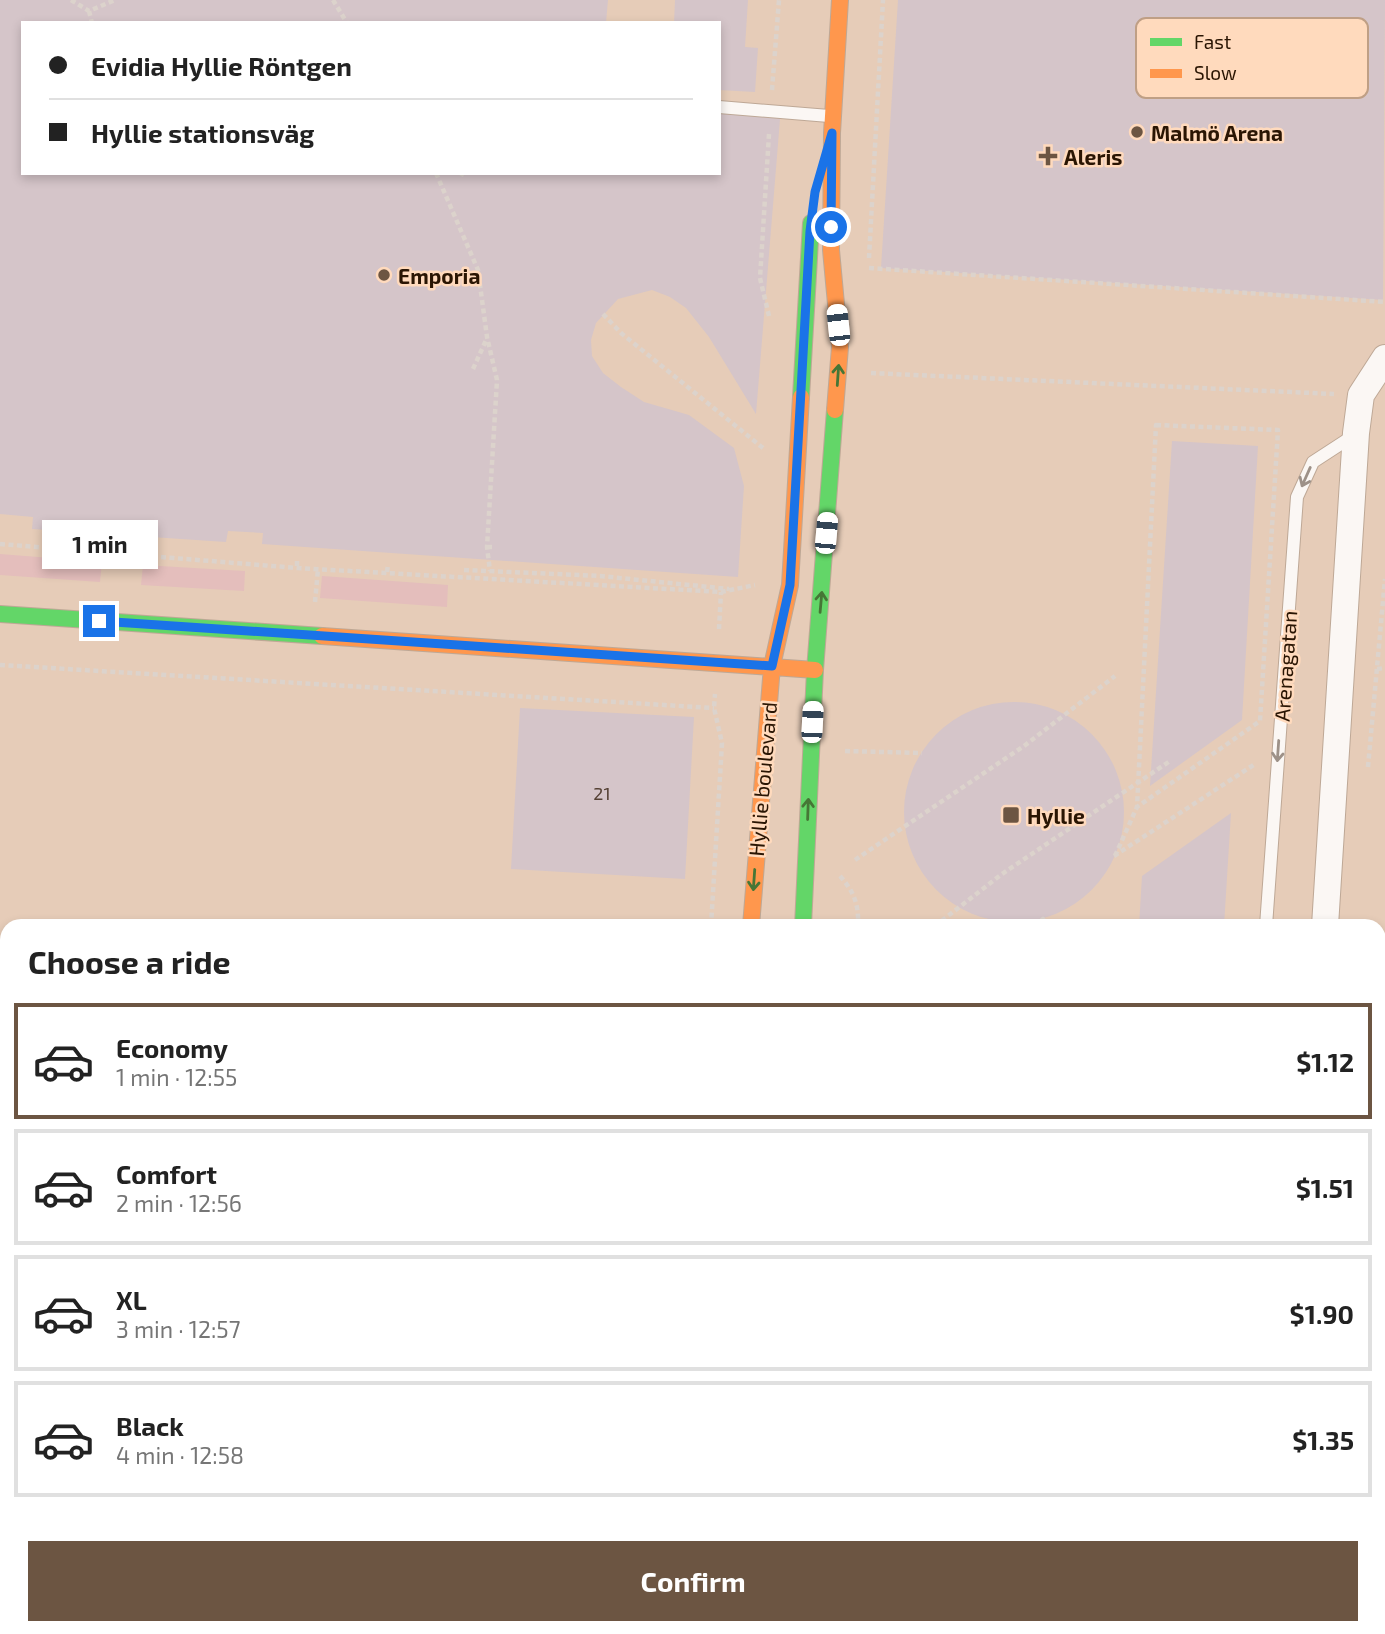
<!DOCTYPE html>
<meta charset="utf-8">
<style>
:root{--surface:#fff;--page:#f2f2f2;--text:#222;--muted:#767676;--line:#e0e0e0;--accent:#6c5542}
body{margin:0;font-family:"Exo 2",sans-serif;background:var(--page);color:var(--text);height:100vh;display:flex;flex-direction:column;font-size:26px;white-space:nowrap}
*{box-sizing:border-box;margin:0}
p{font-size:23px;color:var(--muted)}
.icon{flex:none;width:38px;height:38px;fill:none;stroke:currentColor;stroke-width:2;stroke-linecap:round;stroke-linejoin:round}
.map{position:relative;flex:1;overflow:hidden}
.details{position:absolute;left:0px;top:919px;width:1386px;height:716px;display:flex;flex-direction:column;background:var(--surface);border-radius:21px 21px 0 0;box-shadow:0 4px 10px #0003}
.details>*{flex:none}
.hud{position:absolute;left:21px;top:21px;width:700px;height:154px;border-radius:0px;box-shadow:0 4px 10px #0003;display:grid;align-content:center;height:154px;padding:0 28px;background:var(--surface)}
.end{position:absolute;width:32px;height:32px;margin:-16px;border:9px solid #1a73e8;background:#fff;box-shadow:0 0 0 4px #fff}
.from{border-radius:50%}
.bubble{position:absolute;height:49px;border-radius:0px;background:var(--surface);box-shadow:0 4px 10px #0003;font-size:23px;font-weight:700;line-height:49px;text-align:center}
.car{position:absolute;width:21px;height:42px;margin:-21px -10px;border-radius:9px;box-shadow:0 0 5px 2px #0007;background:linear-gradient(#fff 24%,#345 0 40%,#fff 0 76%,#345 0 86%,#fff 0)}
.hud b{display:flex;align-items:center;gap:24px;height:66px;font-size:26px}
.hud b+b{border-top:2px solid var(--line)}
.hud i{width:18px;height:18px;background:var(--text)}
ul{padding:0;list-style:none}
li{display:flex;align-items:center;gap:21px;height:116px;margin:0 14px 10px;padding:0 14px;border:4px solid var(--line);border-radius:0px}
li div{flex:1}
li b{display:block;font-size:26px}
li em{font-style:normal;font-weight:700}
li.selected{border-color:var(--accent)}
li>.icon{width:63px;height:63px;stroke-width:1.5}
h2{padding:0 28px;font-size:32px;line-height:84px}
.action{display:flex;gap:14px;margin-top:auto;padding:14px 28px}
.action a{flex:1;height:80px;border-radius:0px;background:var(--accent);color:#fff;font-size:28px;font-weight:700;line-height:80px;text-align:center}
.map>svg:first-child{display:block}
.green{fill:#e4bebc}
.building{fill:#d5c5c9}
.lines{fill:none;stroke-linecap:round;stroke-linejoin:round}
.lane-casing{stroke:#bea896;stroke-width:14}
.street-casing{stroke:#bea896;stroke-width:28}
.fast-casing{stroke:#bea896;stroke-width:18}
.slow-casing{stroke:#bea896;stroke-width:18}
.path{stroke:#dcd3cc;stroke-width:4.5;stroke-dasharray:5 3.5;stroke-linecap:butt}
.lane{stroke:#fbf7f4;stroke-width:12}
.street{stroke:#fbf7f4;stroke-width:26}
.fast{stroke:#63d668;stroke-width:16}
.slow{stroke:#ff974d;stroke-width:16}
.rail{stroke:#bbb3ae;stroke-width:5;stroke-dasharray:3.5 7;stroke-linecap:butt}
.oneway{stroke:#467636}
.oneway2{stroke:#9d9188}
.route{stroke:#1a73e8;stroke-width:9}
.poi-dot{fill:#6c5542;stroke:#ffdabd;stroke-width:2.5}
.labels{text-anchor:middle;dominant-baseline:central;stroke-width:5;stroke-linejoin:round;paint-order:stroke}
.number-label{font-size:18px;fill:#554134}
.poi-label{font-size:21px;font-weight:bold;fill:#2a1503;stroke:#ffdabd;text-anchor:start}
.street-label{font-size:21px;fill:#2a1503;stroke:#ffdabd}
.key{fill:#ffdabd;stroke:#bf9f85;stroke-width:2}
.key-label{font-size:19px;fill:#2a1503}
</style>
<div class="map">
<svg width="1385" height="1634" viewBox="0 0 1385 1634">
<rect width="100%" height="100%" fill="#e6ccb8"/>
<path class="green" d="M0 554 102 562 100 582 0 575Z
M143 565 245 571 244 591 141 585Z
M322 576 448 585 447 607 320 598Z"/>
<path class="building" d="M0 0H608L606 23H23V173H719V102L781 107 756 414 709 337 686 308 670 297 652 290 618 299 596 323 591 340 592 356 603 373 621 387 644 402 689 415 734 448 744 486 738 577 262 544 263 533 228 531 226 542 32 529 33 517 0 514Z
M675 0H748L745 47 758 48 755 92 719 90V23H674Z
M898 0H1385L1383 300 881 268Z
M1172 441 1258 446 1242 720 1150 786Z
M904 812a110 110 0 1 1 220 0a110 110 0 1 1-220 0Z
M520 708 694 717 685 879 511 869Z
M1231 813 1224 926H1139L1142 876Z
M1383 979H1385V1089H1379Z
M1379 1576H1385V1634H1228L1231 1628H1379Z
M238 1628H337L331 1631 333 1634H242Z
M561 1628H644V1634H561Z
M817 1628H1176L1173 1634H816Z"/>
<g class="lines">
<defs>
<path id="lane" d="M719 107 829 116
M1266 926 1297 497 1313 462 1356 434
M0 1286 7 1282"/>
<path id="street" d="M1325 926 1356 433 1361 395 1385 358
M723 1634 724 1628
M1211 1634 1214 1628"/>
<path id="fast" d="M801 397 811 223
M0 614 322 636
M803 926 815 670 835 410
M1379 1482H1385"/>
<path id="slow" d="M835 410 840 347 831 250 832 133 840 0
M322 636 815 670
M751 926 772 666 790 585 801 397
M1379 1513H1385"/>
</defs>
<use href="#lane" class="lane-casing"/>
<use href="#street" class="street-casing"/>
<use href="#fast" class="fast-casing"/>
<use href="#slow" class="slow-casing"/>
<path class="path" d="M71 0 89 11 115 0
M333 0 347 23
M89 11 92 23
M772 90 779 0
M436 173 478 270 487 337 497 380 487 547 490 571
M460 173 464 175
M869 258 883 0
M869 268 1385 302
M603 314 621 333 763 448
M769 316 760 278 769 134
M473 369 487 338
M871 373 1334 394
M1156 425 1278 430 1260 721 1137 807Z
M0 544 297 568 721 592 755 585
M487 547H495
M297 561V568
M464 570 600 576 729 589
M387 572 388 565
M315 602 318 569
M719 629 721 592
M0 665 714 708
M1377 669 1385 668
M845 751 922 753
M1368 767 1385 579
M1114 856 1255 764
M1115 856 1137 807
M855 860 1024 746 1115 676
M840 876C854 892 859 904 858 926
M711 926 722 743 714 708 715 694
M935 926 1002 874 1170 761
M1035 926 1043 919 1046 926
M1379 1161 1385 1162
M1379 1551 1385 1552
M173 1634 183 1628
M401 1634V1628
M550 1634 551 1628
M665 1634 666 1628
M803 1634V1628"/>
<use href="#lane" class="lane"/>
<use href="#street" class="street"/>
<use href="#fast" class="fast"/>
<use href="#slow" class="slow"/>
<path class="rail" d="M0 1370 7 1366
M0 1437 7 1434
M0 1462 7 1459
M0 1557 7 1553"/>
</g>
<defs><path id="oneway-shaft" d="M-6 0H5M1.5-3L5.5 0L1.5 3" fill="none" stroke-width="1.6" stroke-linecap="round" stroke-linejoin="round" transform="scale(1.75)"/></defs>
<g class="oneway">
<use href="#oneway-shaft" transform="translate(838 375) rotate(-86)"/>
<use href="#oneway-shaft" transform="translate(821 602) rotate(-85)"/>
<use href="#oneway-shaft" transform="translate(808 809) rotate(-88)"/>
<use href="#oneway-shaft" transform="translate(754 880) rotate(94)"/>
</g>
<g class="oneway2">
<use href="#oneway-shaft" transform="translate(1306 477) rotate(114)"/>
<use href="#oneway-shaft" transform="translate(1278 751) rotate(94)"/>
</g>
<g class="lines">
<path class="route" d="M99 621 772 666 790 585 810 231 815 192 832 133 831 227"/>
</g>
<g class="poi-dot">
<circle cx="1137" cy="132" r="7"/>
<path d="M1044.5 145.5h7v7h7v7h-7v7h-7v-7h-7v-7h7z"/>
<circle cx="384" cy="275" r="7"/>
<rect x="1002" y="806" width="18" height="18" rx="3.5"/>
</g>
<g class="labels">
<g class="number-label">
<text x="602" y="793">21</text>
</g>
<g class="poi-label">
<text x="1151" y="132">Malmö Arena</text>
<text x="1064" y="156">Aleris</text>
<text x="398" y="275">Emporia</text>
<text x="1027" y="815">Hyllie</text>
</g>
<g class="street-label">
<text transform="translate(1285 666) rotate(-86)">Arenagatan</text>
<text transform="translate(762 779) rotate(-85)">Hyllie boulevard</text>
</g>
</g>
<rect x="1136" y="18" width="232" height="80" rx="10" class="key"/>
<rect x="1150" y="38" width="32" height="8" fill="#63d668"/>
<rect x="1150" y="69" width="32" height="9" fill="#ff974d"/>
<g class="key-label">
<text x="1194" y="49">Fast</text>
<text x="1194" y="80">Slow</text>
</g>
</svg>
<i class="end from" style="left:831px;top:227px"></i>
<i class="end" style="left:99px;top:621px"></i>
<div class="bubble" style="left:42px;top:520px;width:116px">1 min</div>
<i class="car" style="left:838px;top:325px;rotate:354deg"></i>
<i class="car" style="left:826px;top:533px;rotate:5deg"></i>
<i class="car" style="left:812px;top:722px;rotate:3deg"></i>
<div class="hud">
<b><i class="from"></i>Evidia Hyllie Röntgen</b>
<b><i></i>Hyllie stationsväg</b>
</div>
<section class="details">
<h2>Choose a ride</h2>
<ul>
<li class="selected"><svg class="icon" aria-label="car" viewBox="0 0 24 24"><path d="M5 17H2v-5l4-1 3-4h7l3 4 3 1v5h-3M9 17h6M6 11h13"/><circle cx="7" cy="17" r="2"/><circle cx="17" cy="17" r="2"/></svg><div><b>Economy</b><p>1 min · 12:55</p></div><em>$1.12</em></li>
<li><svg class="icon" aria-label="car" viewBox="0 0 24 24"><path d="M5 17H2v-5l4-1 3-4h7l3 4 3 1v5h-3M9 17h6M6 11h13"/><circle cx="7" cy="17" r="2"/><circle cx="17" cy="17" r="2"/></svg><div><b>Comfort</b><p>2 min · 12:56</p></div><em>$1.51</em></li>
<li><svg class="icon" aria-label="car" viewBox="0 0 24 24"><path d="M5 17H2v-5l4-1 3-4h7l3 4 3 1v5h-3M9 17h6M6 11h13"/><circle cx="7" cy="17" r="2"/><circle cx="17" cy="17" r="2"/></svg><div><b>XL</b><p>3 min · 12:57</p></div><em>$1.90</em></li>
<li><svg class="icon" aria-label="car" viewBox="0 0 24 24"><path d="M5 17H2v-5l4-1 3-4h7l3 4 3 1v5h-3M9 17h6M6 11h13"/><circle cx="7" cy="17" r="2"/><circle cx="17" cy="17" r="2"/></svg><div><b>Black</b><p>4 min · 12:58</p></div><em>$1.35</em></li>
</ul>
<div class="action"><a>Confirm</a></div>
</section>
</div>
